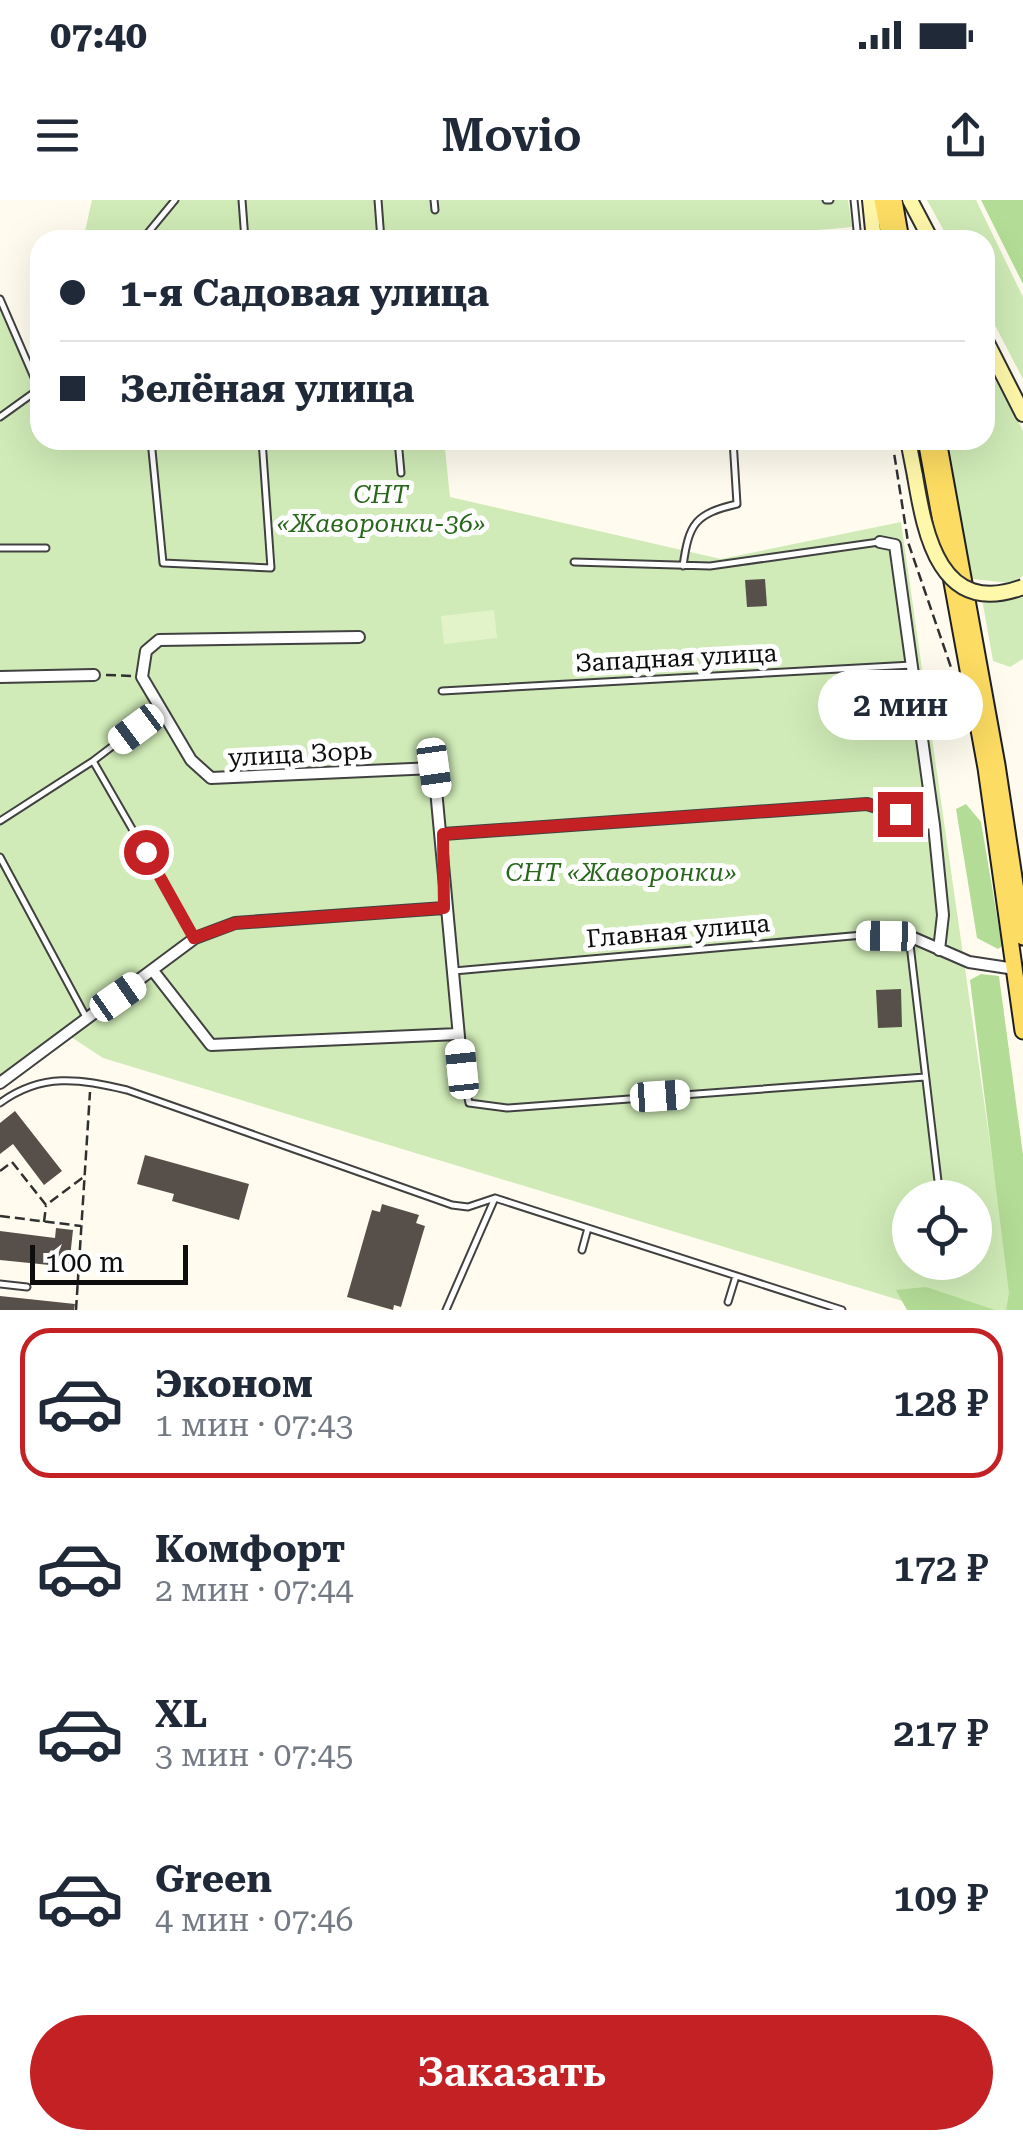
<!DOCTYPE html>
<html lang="ru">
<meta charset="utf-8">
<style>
:root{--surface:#fff;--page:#f2f2f3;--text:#1f2937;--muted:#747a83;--line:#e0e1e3;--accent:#c32124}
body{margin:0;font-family:"Roboto Serif",serif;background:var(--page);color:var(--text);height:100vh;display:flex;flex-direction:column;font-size:38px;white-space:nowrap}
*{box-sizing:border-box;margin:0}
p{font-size:32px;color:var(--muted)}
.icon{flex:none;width:55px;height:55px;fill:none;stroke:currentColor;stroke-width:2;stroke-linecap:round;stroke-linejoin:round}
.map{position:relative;height:1110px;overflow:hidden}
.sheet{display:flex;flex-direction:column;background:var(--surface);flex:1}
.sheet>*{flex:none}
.top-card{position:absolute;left:30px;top:30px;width:965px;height:220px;border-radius:30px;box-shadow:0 10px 40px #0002;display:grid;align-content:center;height:220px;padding:0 30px;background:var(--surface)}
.fabs{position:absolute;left:892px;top:980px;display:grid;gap:20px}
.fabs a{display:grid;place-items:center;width:100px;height:100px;border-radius:50%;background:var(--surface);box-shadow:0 10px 40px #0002;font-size:50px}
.scale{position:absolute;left:30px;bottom:25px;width:158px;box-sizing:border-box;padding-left:10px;border:5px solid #0e0e0e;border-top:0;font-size:28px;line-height:35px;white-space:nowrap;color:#0e0e0e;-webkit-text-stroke:8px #fff;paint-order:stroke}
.end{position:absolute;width:45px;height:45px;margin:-22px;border:12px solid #c32124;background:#fff;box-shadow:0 0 0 5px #fff}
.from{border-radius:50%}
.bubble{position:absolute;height:70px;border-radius:35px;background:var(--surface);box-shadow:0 10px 40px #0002;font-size:32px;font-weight:600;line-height:70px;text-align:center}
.car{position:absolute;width:30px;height:60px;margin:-30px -15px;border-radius:12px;box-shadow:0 0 8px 2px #0007;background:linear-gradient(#fff 24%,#345 0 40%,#fff 0 76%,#345 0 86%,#fff 0)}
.top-card b{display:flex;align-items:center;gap:35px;height:95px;font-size:38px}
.top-card b+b{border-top:2px solid var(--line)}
.top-card i{width:25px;height:25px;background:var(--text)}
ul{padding:18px 0 0;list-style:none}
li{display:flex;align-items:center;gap:30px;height:150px;margin:0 20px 15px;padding:0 10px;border:5px solid transparent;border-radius:30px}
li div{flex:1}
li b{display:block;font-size:38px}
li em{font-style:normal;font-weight:600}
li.current{border-color:var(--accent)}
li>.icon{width:90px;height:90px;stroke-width:1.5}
.button{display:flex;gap:20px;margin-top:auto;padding:20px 30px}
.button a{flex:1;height:115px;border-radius:60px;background:var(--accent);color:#fff;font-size:40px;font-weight:600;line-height:115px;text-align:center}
.status{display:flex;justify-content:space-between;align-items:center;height:70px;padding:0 50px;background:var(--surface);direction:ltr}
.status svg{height:28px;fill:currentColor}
header{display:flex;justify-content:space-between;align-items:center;height:130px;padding:0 30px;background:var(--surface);font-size:45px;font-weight:600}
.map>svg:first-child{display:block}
.green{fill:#d0ebb7;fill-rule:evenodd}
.forest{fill:#b3dc96}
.pitch{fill:#e2f2c9}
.building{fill:#57504a}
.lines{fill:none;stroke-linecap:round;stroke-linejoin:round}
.lane-casing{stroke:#414141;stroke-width:9}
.street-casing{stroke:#414141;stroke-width:14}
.secondary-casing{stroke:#303030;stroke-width:18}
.primary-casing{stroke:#1f1f1f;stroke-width:19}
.path{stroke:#303030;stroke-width:2.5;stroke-dasharray:10 5;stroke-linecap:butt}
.lane{stroke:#fff;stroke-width:5}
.street{stroke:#fff;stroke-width:10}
.secondary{stroke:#fff8aa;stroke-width:14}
.primary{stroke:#fcdc62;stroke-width:15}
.secondary-bridge-casing{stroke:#303030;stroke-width:18;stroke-linecap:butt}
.secondary-bridge{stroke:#fff8aa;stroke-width:14}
.route{stroke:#c32124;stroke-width:12}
.labels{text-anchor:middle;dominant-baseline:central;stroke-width:10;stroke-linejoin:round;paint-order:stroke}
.park-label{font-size:25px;font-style:italic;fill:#29681c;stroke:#fff}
.street-label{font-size:25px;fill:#0e0e0e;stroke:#fff}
</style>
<div class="status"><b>07:40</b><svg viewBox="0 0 49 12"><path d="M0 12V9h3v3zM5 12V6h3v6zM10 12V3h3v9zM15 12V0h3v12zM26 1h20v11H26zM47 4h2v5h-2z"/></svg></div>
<header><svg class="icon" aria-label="menu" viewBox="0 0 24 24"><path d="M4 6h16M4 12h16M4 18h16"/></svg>Movio<svg class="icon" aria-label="share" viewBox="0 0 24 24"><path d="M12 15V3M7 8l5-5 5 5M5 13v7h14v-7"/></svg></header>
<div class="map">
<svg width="1023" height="1110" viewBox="0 0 1023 1110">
<rect width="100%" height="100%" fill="#fffcef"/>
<path class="green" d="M92 0H848L852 27 705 40H83Z
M927 0H976L1023 97V179L985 106V40H949Z
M0 99 40 186V240H444L450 297 721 359 901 322 1014 1110H932L103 858 71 837 0 888ZM910 998H975V1062H910Z
M985 153 1023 231V376L1011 383 972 379 947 240H985Z
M1023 397V459L1010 467 993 461 982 399 1001 402Z"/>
<path class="forest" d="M981 0H1023V84Z
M966 604 981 622 1002 746 998 749 977 738 956 609Z
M981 774 999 776 1023 955V1110H1006L1009 1093 970 780Z
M926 1087 995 1110H907L896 1090Z"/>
<path class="pitch" d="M494 410 497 438 444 444 441 416Z"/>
<path class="building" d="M765 379 767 406 747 407 745 380Z
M901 789 902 827 878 828 876 790Z
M15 911 62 971 44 985 13 944 0 954V923Z
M145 955 249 984 239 1020 172 1001 174 994 137 984Z
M382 1004 419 1015 416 1023 425 1026 401 1107 394 1105 393 1110 347 1097 372 1010 380 1012Z
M56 1028 73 1030 69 1067 0 1060V1031L55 1038Z
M0 1096 75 1104 74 1110H0Z"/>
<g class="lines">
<defs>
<path id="lane" d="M242 0 245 40
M378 0 381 40
M434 0 435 10
M826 0H830
M854 0 858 40
M142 40 175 0
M0 99 39 189 0 217
M151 240 163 363 271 368 262 240
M398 240 401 273
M0 348H46
M574 362 710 366 879 342
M683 366C689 323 695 314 737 304L733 240
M442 491 912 465
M93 561 195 738
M0 621 93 561 160 510
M0 657 86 817
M454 771 863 735 909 736 940 998
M462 869 469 903 507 908 925 877
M0 903C42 872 80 879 127 890L452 1005 468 1007 495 998
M582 1050 588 1028
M947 1062 948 1073
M0 1084 27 1087
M728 1102 736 1076
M446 1110 495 998 842 1110"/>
<path id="street" d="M880 342 895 345 934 625 943 715 939 750
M359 437 159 440 146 451 142 477 191 560 211 578 434 568 462 869
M0 477 94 475
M443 634 867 604 934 625
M909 736 969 762 1015 769
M154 772 211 845 458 834
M0 883 195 738 235 723 444 708"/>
<path id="secondary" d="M870 0 874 40
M910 0 931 40
M985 139 1023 214
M908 240 915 276"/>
<path id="primary" d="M882 0 890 40
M894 0 901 40
M926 240 986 568 1023 831
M938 240 997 565 1023 737"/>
</defs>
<use href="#lane" class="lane-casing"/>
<use href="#street" class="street-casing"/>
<use href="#secondary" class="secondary-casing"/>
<use href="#primary" class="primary-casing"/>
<path class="path" d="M892 240 908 342 956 482
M106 475 133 476
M0 971 12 962 46 1005 85 976
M0 1016 81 1026
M44 1022 46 1006
M76 1110 90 892"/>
<use href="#lane" class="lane"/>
<use href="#street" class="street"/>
<use href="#secondary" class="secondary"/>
<use href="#primary" class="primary"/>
<defs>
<path id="secondary-bridge" d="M915 276C925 335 940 418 1023 387"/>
</defs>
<use href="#secondary-bridge" class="secondary-bridge-casing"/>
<use href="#secondary-bridge" class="secondary-bridge"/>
</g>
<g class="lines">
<path class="route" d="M146 652 194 738 236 723 444 708 443 634 867 604 900 614"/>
</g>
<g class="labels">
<g class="park-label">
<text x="381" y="294">СНТ<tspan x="381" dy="29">«Жаворонки-36»</tspan></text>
<text x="621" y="672">СНТ «Жаворонки»</text>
</g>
<g class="street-label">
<text transform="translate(676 458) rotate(-3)">Западная улица</text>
<text transform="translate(300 554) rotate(-3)">улица Зорь</text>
<text transform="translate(678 731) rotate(-5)">Главная улица</text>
</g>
</g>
</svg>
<div class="fabs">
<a><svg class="icon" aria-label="locate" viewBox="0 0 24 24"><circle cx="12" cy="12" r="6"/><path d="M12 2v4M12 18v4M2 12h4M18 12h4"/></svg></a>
</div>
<div class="scale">100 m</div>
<i class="end from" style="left:146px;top:652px"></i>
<i class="end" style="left:900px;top:614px"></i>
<div class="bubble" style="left:818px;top:470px;width:165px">2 мин</div>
<i class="car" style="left:136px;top:529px;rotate:233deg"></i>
<i class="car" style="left:434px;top:568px;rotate:172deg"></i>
<i class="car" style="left:886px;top:736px;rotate:271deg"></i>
<i class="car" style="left:118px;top:797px;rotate:55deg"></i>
<i class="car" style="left:462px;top:869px;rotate:354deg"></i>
<i class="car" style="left:660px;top:896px;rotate:86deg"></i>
<div class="top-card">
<b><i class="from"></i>1-я Садовая улица</b>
<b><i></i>Зелёная улица</b>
</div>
</div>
<section class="sheet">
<ul>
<li class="current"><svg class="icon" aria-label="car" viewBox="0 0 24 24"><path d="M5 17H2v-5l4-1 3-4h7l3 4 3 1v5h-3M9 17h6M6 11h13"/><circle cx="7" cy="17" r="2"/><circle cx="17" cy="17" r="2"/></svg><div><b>Эконом</b><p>1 мин · 07:43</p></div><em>128 ₽</em></li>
<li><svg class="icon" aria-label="car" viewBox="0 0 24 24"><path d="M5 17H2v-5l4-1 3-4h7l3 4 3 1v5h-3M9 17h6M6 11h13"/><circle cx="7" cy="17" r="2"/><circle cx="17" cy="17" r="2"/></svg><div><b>Комфорт</b><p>2 мин · 07:44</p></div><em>172 ₽</em></li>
<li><svg class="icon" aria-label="car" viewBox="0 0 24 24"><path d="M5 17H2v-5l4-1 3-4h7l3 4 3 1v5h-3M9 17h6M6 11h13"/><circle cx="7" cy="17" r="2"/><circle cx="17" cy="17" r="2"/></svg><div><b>XL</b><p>3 мин · 07:45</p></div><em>217 ₽</em></li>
<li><svg class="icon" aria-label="car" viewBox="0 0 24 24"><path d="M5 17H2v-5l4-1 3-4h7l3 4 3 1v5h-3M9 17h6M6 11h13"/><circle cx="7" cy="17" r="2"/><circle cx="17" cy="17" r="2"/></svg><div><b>Green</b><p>4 мин · 07:46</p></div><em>109 ₽</em></li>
</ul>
<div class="button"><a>Заказать</a></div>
</section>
